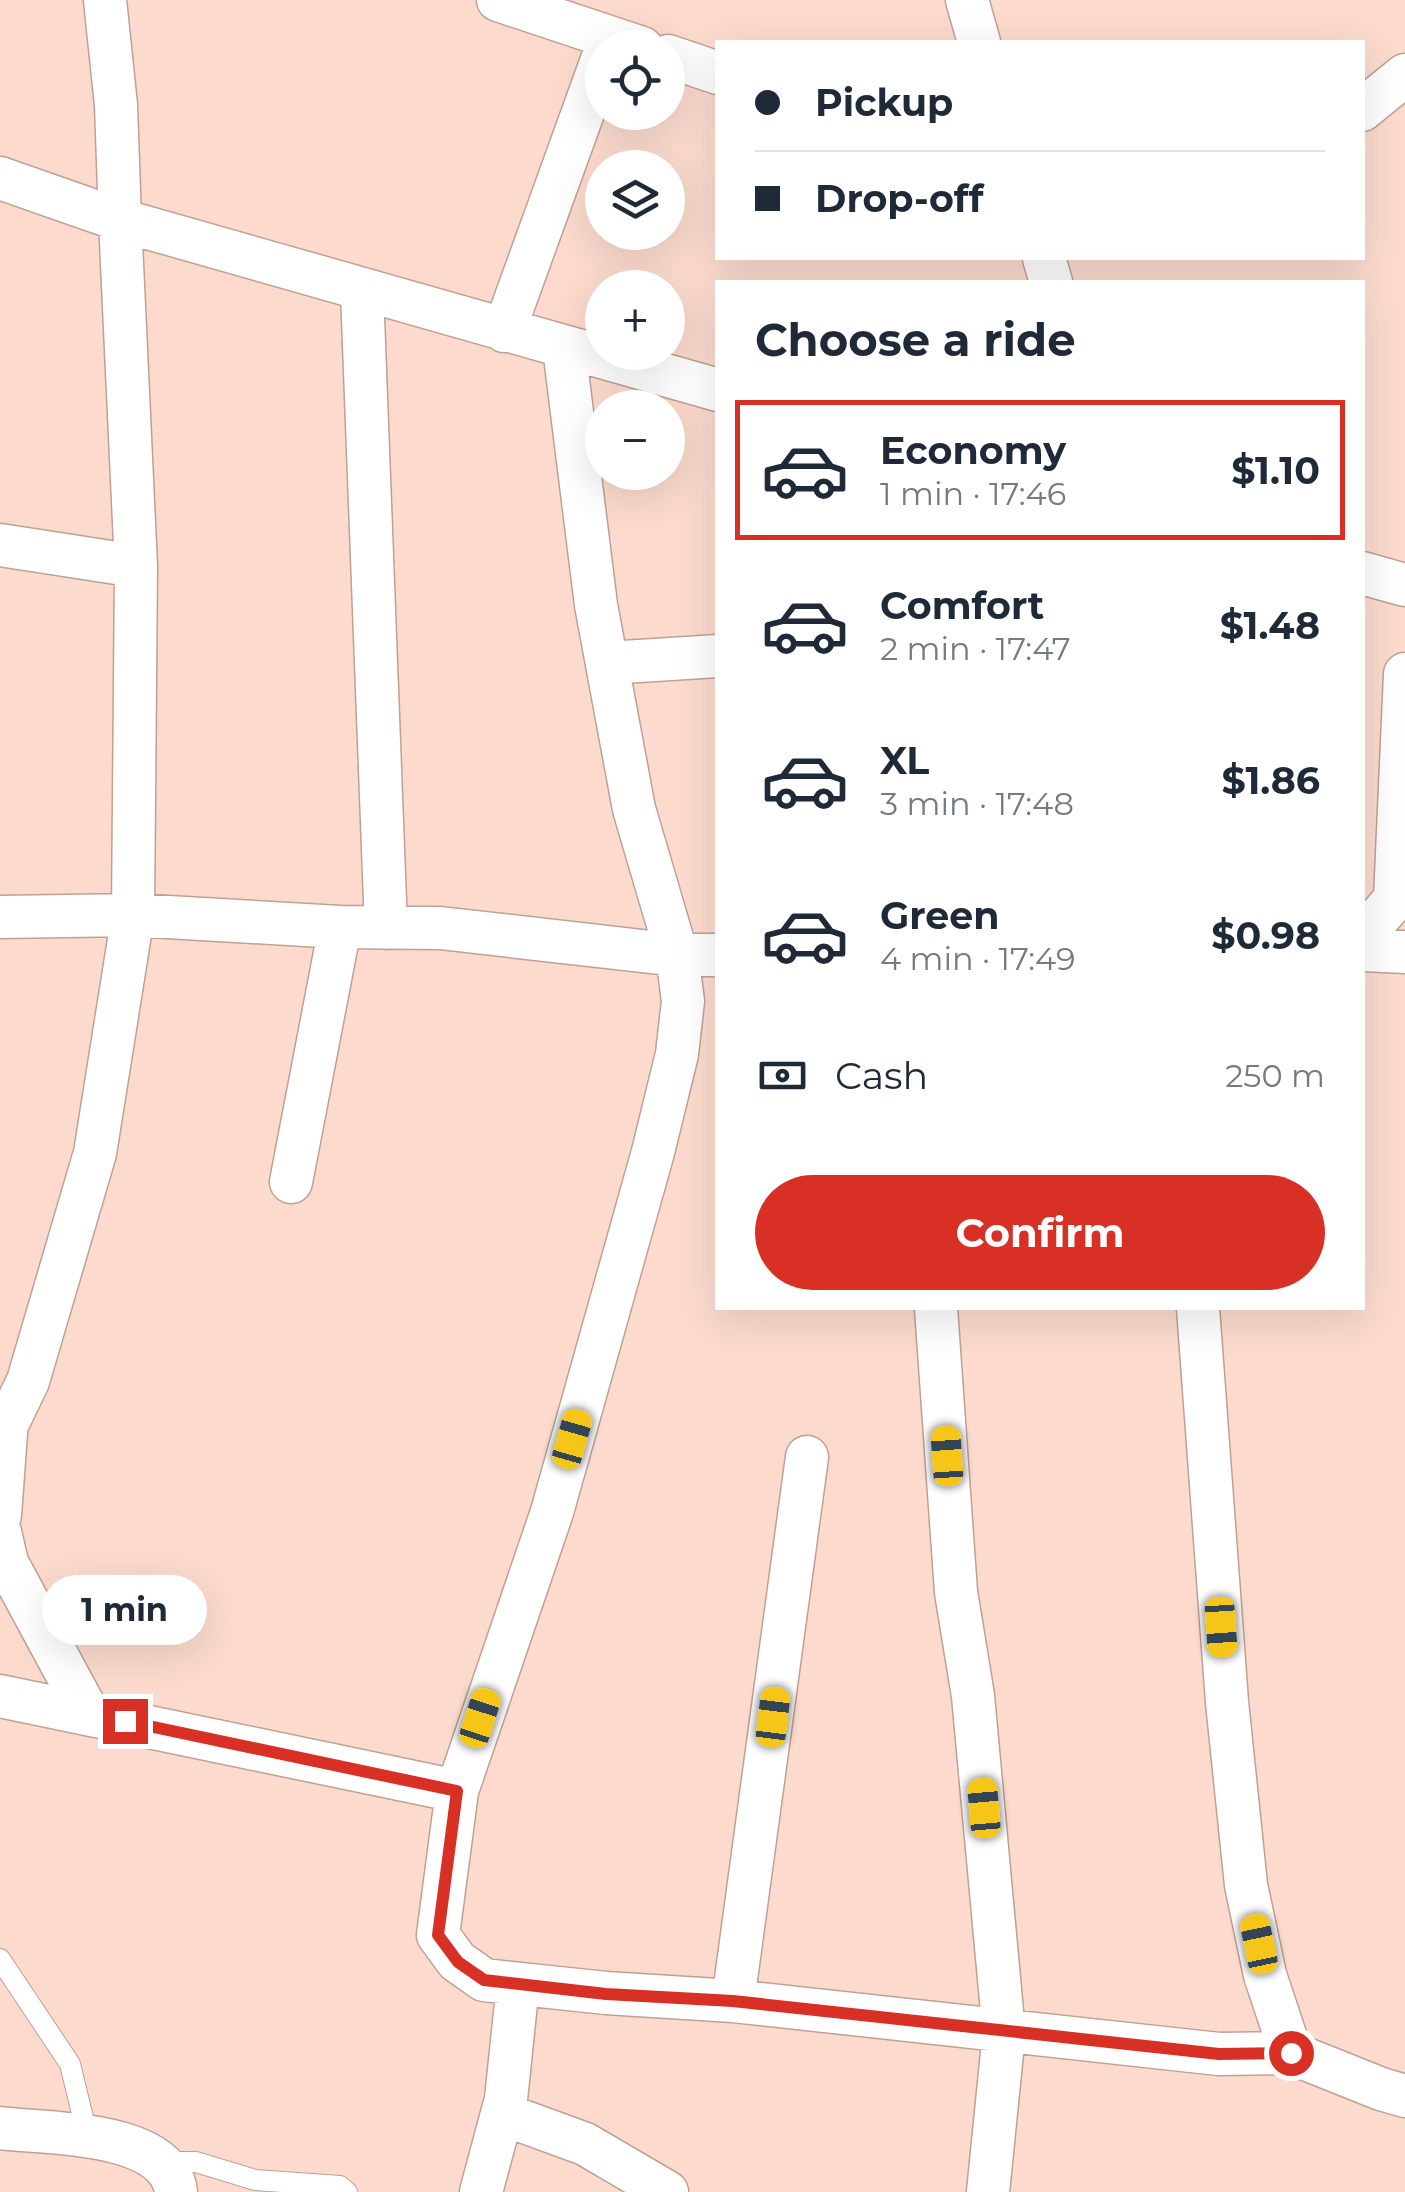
<!DOCTYPE html>
<meta charset="utf-8">
<style>
:root{--surface:#fff;--page:#f6f6f7;--text:#1f2937;--muted:#747a83;--line:#e0e1e3;--accent:#d93025}
body{margin:0;font-family:Montserrat,sans-serif;background:var(--page);color:var(--text);height:100vh;display:flex;flex-direction:column;font-size:38px;white-space:nowrap}
*{box-sizing:border-box;margin:0}
p{font-size:32px;color:var(--muted)}
.icon{flex:none;width:55px;height:55px;fill:none;stroke:currentColor;stroke-width:2;stroke-linecap:round;stroke-linejoin:round}
.map{position:relative;flex:1;overflow:hidden}
.sheet{position:absolute;left:715px;top:280px;width:650px;height:1030px;display:flex;flex-direction:column;background:var(--surface);border-radius:0px;box-shadow:0 10px 40px #0002}
.sheet>*{flex:none}
.top-card{position:absolute;left:715px;top:40px;width:650px;height:220px;border-radius:0px;box-shadow:0 10px 40px #0002;display:grid;align-content:center;height:220px;padding:0 40px;background:var(--surface)}
.fabs{position:absolute;left:585px;top:30px;display:grid;gap:20px}
.fabs a{display:grid;place-items:center;width:100px;height:100px;border-radius:50%;background:var(--surface);box-shadow:0 10px 40px #0002;font-size:50px}
.end{position:absolute;width:45px;height:45px;margin:-22px;border:12px solid #d93025;background:#fff;box-shadow:0 0 0 5px #fff}
.from{border-radius:50%}
.bubble{position:absolute;height:70px;border-radius:35px;background:var(--surface);box-shadow:0 10px 40px #0002;font-size:32px;font-weight:700;line-height:70px;text-align:center}
.car{position:absolute;width:30px;height:60px;margin:-30px -15px;border-radius:12px;box-shadow:0 0 8px 2px #0007;background:linear-gradient(#f5c518 24%,#345 0 40%,#f5c518 0 76%,#345 0 86%,#f5c518 0)}
.top-card b{display:flex;align-items:center;gap:35px;height:95px;font-size:38px}
.top-card b+b{border-top:2px solid var(--line)}
.top-card i{width:25px;height:25px;background:var(--text)}
ul{padding:0;list-style:none}
li{display:flex;align-items:center;gap:30px;height:140px;margin:0 20px 15px;padding:0 20px;border:5px solid transparent;border-radius:0px}
li div{flex:1}
li b{display:block;font-size:38px}
li em{font-style:normal;font-weight:700}
li.current{border-color:var(--accent)}
li>.icon{width:90px;height:90px;stroke-width:1.5}
h2{padding:0 40px;font-size:45px;line-height:120px}
.pay{display:flex;align-items:center;gap:25px;height:110px;padding:0 40px;font-size:38px}
.pay p{margin-inline-start:auto}
.cta{display:flex;gap:20px;margin-top:auto;padding:20px 40px}
.cta a{flex:1;height:115px;border-radius:60px;background:var(--accent);color:#fff;font-size:40px;font-weight:700;line-height:115px;text-align:center}
.map>svg:first-child{display:block}
.lines{fill:none;stroke-linecap:round;stroke-linejoin:round}
.lane-casing{stroke:#c0a094;stroke-width:22}
.street-casing{stroke:#c0a094;stroke-width:45}
.lane{stroke:#fff;stroke-width:20}
.street{stroke:#fff;stroke-width:42}
.route{stroke:#d93025;stroke-width:12}
</style>
<div class="map">
<svg width="1405" height="2192" viewBox="0 0 1405 2192">
<rect width="100%" height="100%" fill="#fcdbce"/>
<g class="lines">
<defs>
<path id="lane" d="M0 1959 70 2064 88 2138
M162 2162H196L255 2180 340 2186 347 2192"/>
<path id="street" d="M105 0 116 105 120 220 136 566
M498 0 642 48
M967 0 979 42
M668 56 718 73
M1362 110 1405 75
M0 178 120 220 718 390
M1044 258 1051 282
M362 291 386 928
M504 331 602 60
M564 348 596 605 634 809 677 955 683 1001 677 1054 653 1152 552 1512 457 1791 438 1935 457 1961 484 1980 606 1993 733 2001 1219 2054 1291 2053 1381 2089 1405 2096
M0 545 136 566 133 915 95 1153 28 1381 0 1439
M1362 573 1405 585
M607 663 718 656
M0 917 133 915 340 927 440 928 677 955H718
M1362 937 1395 899 1405 674
M1362 950 1405 952
M291 1182 340 927
M936 1308 956 1592 973 1696 1004 2033 988 2192
M1198 1308 1227 1702 1246 1885 1265 1975 1291 2053
M0 1515 6 1433
M0 1532 7 1563 88 1713
M0 1696 457 1791
M733 2001 807 1457
M503 2114 585 2144 667 2192
M0 2128C47 2134 169 2130 176 2192
M481 2192 506 2099 518 1984"/>
</defs>
<use href="#lane" class="lane-casing"/>
<use href="#street" class="street-casing"/>
<use href="#lane" class="lane"/>
<use href="#street" class="street"/>
</g>
<g class="lines">
<path class="route" d="M125 1721 457 1791 438 1935 458 1962 484 1980 606 1994 733 2001 1219 2054 1291 2053"/>
</g>
</svg>
<div class="fabs">
<a><svg class="icon" aria-label="locate" viewBox="0 0 24 24"><circle cx="12" cy="12" r="6"/><path d="M12 2v4M12 18v4M2 12h4M18 12h4"/></svg></a>
<a><svg class="icon" aria-label="layers" viewBox="0 0 24 24"><path d="M12 4l9 5-9 5-9-5zM3 14l9 5 9-5"/></svg></a>
<a>+</a>
<a>−</a>
</div>
<i class="end from" style="left:1291px;top:2053px"></i>
<i class="end" style="left:125px;top:1721px"></i>
<div class="bubble" style="left:42px;top:1575px;width:165px">1 min</div>
<i class="car" style="left:572px;top:1439px;rotate:16deg"></i>
<i class="car" style="left:947px;top:1456px;rotate:356deg"></i>
<i class="car" style="left:1221px;top:1627px;rotate:176deg"></i>
<i class="car" style="left:773px;top:1717px;rotate:7deg"></i>
<i class="car" style="left:480px;top:1718px;rotate:18deg"></i>
<i class="car" style="left:984px;top:1808px;rotate:355deg"></i>
<i class="car" style="left:1259px;top:1944px;rotate:348deg"></i>
<div class="top-card">
<b><i class="from"></i>Pickup</b>
<b><i></i>Drop-off</b>
</div>
<section class="sheet">
<h2>Choose a ride</h2>
<ul>
<li class="current"><svg class="icon" aria-label="car" viewBox="0 0 24 24"><path d="M5 17H2v-5l4-1 3-4h7l3 4 3 1v5h-3M9 17h6M6 11h13"/><circle cx="7" cy="17" r="2"/><circle cx="17" cy="17" r="2"/></svg><div><b>Economy</b><p>1 min · 17:46</p></div><em>$1.10</em></li>
<li><svg class="icon" aria-label="car" viewBox="0 0 24 24"><path d="M5 17H2v-5l4-1 3-4h7l3 4 3 1v5h-3M9 17h6M6 11h13"/><circle cx="7" cy="17" r="2"/><circle cx="17" cy="17" r="2"/></svg><div><b>Comfort</b><p>2 min · 17:47</p></div><em>$1.48</em></li>
<li><svg class="icon" aria-label="car" viewBox="0 0 24 24"><path d="M5 17H2v-5l4-1 3-4h7l3 4 3 1v5h-3M9 17h6M6 11h13"/><circle cx="7" cy="17" r="2"/><circle cx="17" cy="17" r="2"/></svg><div><b>XL</b><p>3 min · 17:48</p></div><em>$1.86</em></li>
<li><svg class="icon" aria-label="car" viewBox="0 0 24 24"><path d="M5 17H2v-5l4-1 3-4h7l3 4 3 1v5h-3M9 17h6M6 11h13"/><circle cx="7" cy="17" r="2"/><circle cx="17" cy="17" r="2"/></svg><div><b>Green</b><p>4 min · 17:49</p></div><em>$0.98</em></li>
</ul>
<div class="pay"><svg class="icon" aria-label="cash" viewBox="0 0 24 24"><path d="M3 7h18v10H3z"/><circle cx="12" cy="12" r="2"/></svg>Cash<p>250 m</p></div>
<div class="cta"><a>Confirm</a></div>
</section>
</div>
